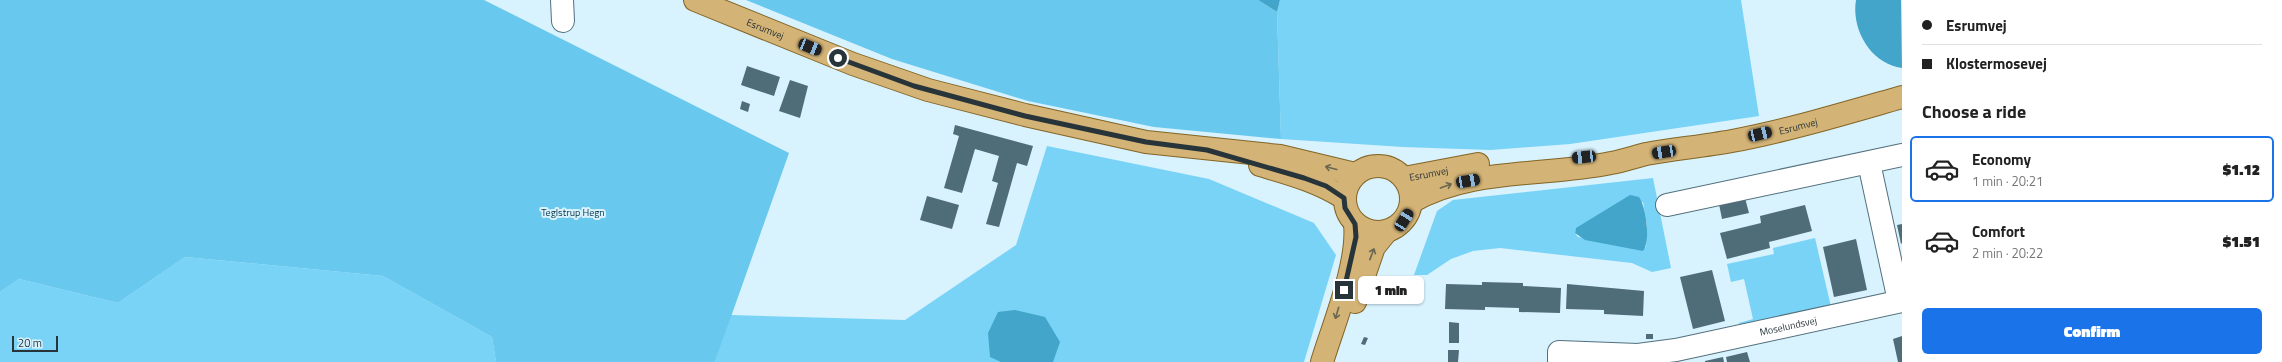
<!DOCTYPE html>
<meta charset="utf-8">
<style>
:root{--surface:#fff;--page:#f6f6f6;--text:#222;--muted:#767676;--line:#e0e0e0;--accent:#1a73e8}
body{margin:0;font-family:"Titillium Web",sans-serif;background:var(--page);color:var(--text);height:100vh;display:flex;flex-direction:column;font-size:15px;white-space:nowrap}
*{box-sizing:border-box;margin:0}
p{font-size:13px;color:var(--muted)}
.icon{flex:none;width:22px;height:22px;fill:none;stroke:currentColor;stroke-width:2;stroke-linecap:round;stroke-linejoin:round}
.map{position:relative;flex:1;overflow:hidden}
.side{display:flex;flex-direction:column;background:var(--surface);width:380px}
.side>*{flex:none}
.top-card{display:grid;align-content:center;height:88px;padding:0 20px;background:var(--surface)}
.scale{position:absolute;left:12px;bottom:10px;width:46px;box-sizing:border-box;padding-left:4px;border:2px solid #273439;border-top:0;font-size:11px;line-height:14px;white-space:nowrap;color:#273439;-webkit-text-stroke:3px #d8f2fe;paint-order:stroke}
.end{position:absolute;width:18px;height:18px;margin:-9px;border:5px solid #273439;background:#fff;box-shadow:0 0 0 2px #fff}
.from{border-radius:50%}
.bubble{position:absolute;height:28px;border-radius:6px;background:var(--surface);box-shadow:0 1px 3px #0004;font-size:13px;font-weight:800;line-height:28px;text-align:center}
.car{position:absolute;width:12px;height:24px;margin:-12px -6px;border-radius:5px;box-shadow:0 0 3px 1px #0007;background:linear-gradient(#222 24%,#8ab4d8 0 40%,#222 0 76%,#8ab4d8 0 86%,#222 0)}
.top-card b{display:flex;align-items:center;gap:14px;height:38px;font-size:15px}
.top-card b+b{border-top:1px solid var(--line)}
.top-card i{width:10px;height:10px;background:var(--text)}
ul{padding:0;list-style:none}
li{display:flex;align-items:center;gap:12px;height:66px;margin:0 8px 6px;padding:0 12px;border:2px solid transparent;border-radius:6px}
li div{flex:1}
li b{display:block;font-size:15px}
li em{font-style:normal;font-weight:800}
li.on{border-color:var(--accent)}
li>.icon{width:36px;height:36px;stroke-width:1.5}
h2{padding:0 20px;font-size:18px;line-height:48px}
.button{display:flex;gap:8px;margin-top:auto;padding:8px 20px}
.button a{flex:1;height:46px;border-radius:6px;background:var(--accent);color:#fff;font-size:16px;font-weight:800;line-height:46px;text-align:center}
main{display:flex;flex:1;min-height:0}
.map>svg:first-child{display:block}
.green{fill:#78d3f7;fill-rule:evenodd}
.forest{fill:#69c8ee}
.water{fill:#43a5c9}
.building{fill:#4f6c79}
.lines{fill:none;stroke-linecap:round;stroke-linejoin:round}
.minor-casing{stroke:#53707d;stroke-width:24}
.major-casing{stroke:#836525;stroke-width:24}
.minor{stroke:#fff;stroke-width:22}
.major{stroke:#d3b376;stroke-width:22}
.oneway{stroke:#6c6751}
.route{stroke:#273439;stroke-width:5}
.labels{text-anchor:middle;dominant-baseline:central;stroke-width:4;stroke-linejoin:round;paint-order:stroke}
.street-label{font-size:10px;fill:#273439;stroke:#d8f2fe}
.park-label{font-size:10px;fill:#083545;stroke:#d8f2fe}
</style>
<main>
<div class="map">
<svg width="1902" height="362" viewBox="0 0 1902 362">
<rect width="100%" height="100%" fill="#d8f2fe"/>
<path class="green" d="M1280 0H1741L1759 116 1570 144 1491 150 1403 147 1281 139 1277 12Z
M1047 146 1209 179 1314 223 1336 255 1304 362H715L731 315 905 320 1016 245Z
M1653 178 1671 268 1652 272 1632 263 1500 248 1473 251 1451 259 1427 275H1414L1437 211 1453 200ZM1643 202 1647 225 1646 247 1578 237 1575 233 1576 229Z
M1815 238 1832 311 1741 332 1739 323 1753 319 1744 279 1731 282 1727 264 1774 254 1773 248Z
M185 257 383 276 492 337 496 362H0V292L19 279 118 303Z"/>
<path class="forest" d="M0 0H484L789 153 715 362H496L492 337 383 276 185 257 118 303 19 279 0 292Z
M746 0H1258L1277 12 1281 139 1154 127 1028 101 892 59Z"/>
<path class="water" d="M1258 0H1280L1277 12Z
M1856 0H1901L1902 68C1871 64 1851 30 1856 0Z
M1630 195 1639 197C1646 207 1651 241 1643 251L1585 240 1575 233 1576 228Z
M1015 310 1045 317 1060 342 1053 362H1001L990 357 988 333 998 312Z"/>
<path class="building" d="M747 66 780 77 774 96 741 85Z
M790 80 808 86 800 118 779 111Z
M742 101 750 104 748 112 740 109Z
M955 125 1033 146 1027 166 1017 163 999 227 986 224 998 183 992 181 999 156 975 149 962 193 944 188 959 136 953 134Z
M927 196 959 205 952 229 920 220Z
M1745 198 1749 213 1722 219 1719 204Z
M1805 205 1812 231 1769 242 1770 248 1727 259 1720 233 1761 223 1760 216Z
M1902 224V243L1901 244 1897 225Z
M1856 239 1867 290 1834 297 1823 247Z
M1712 270 1725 321 1693 329 1680 277Z
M1482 282 1523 283V286L1561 288 1560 313 1519 312V308L1485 307V310L1445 309 1446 284 1482 285Z
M1567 284 1644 291 1643 316 1604 314V310L1566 309Z
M1449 322 1459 323V343H1449Z
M1646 334H1653V339H1646Z
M1902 336V362H1898L1893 339Z
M1364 337 1368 338 1365 345 1361 344Z
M1448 350H1459L1458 362H1448Z
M1747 352 1750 362H1727L1726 357Z
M1723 357 1724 362H1705V361Z"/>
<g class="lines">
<defs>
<g id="minor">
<path d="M562 0 563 21"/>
<path d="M1869 163 1899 301"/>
<path d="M1667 205 1902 155"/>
<path id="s1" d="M1559 362V352L1638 355 1676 350 1902 301"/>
</g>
<g id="major">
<path id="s2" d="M695 0 853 64 928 90 1025 115 1146 142 1280 156 1355 174"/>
<path d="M1260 165C1290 174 1317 181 1344 198"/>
<circle cx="1378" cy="199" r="33"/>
<path id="s3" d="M1404 178 1478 164"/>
<path id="s4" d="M1411 202C1472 167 1544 177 1611 163 1623 161 1634 157 1646 154 1675 149 1704 146 1732 141 1790 130 1846 113 1902 97"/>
<path d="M1355 302 1374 247 1387 231"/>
<path d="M1322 362C1334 323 1359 263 1355 224"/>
</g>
</defs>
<use href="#minor" class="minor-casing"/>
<use href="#major" class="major-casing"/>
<use href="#minor" class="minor"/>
<use href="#major" class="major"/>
</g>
<defs><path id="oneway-shaft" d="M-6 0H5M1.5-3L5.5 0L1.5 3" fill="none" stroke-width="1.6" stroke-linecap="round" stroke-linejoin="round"/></defs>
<g class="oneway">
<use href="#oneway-shaft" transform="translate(1331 168) rotate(-165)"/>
<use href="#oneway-shaft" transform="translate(1446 186) rotate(-20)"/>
<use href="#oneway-shaft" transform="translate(1372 254) rotate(-69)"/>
<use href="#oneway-shaft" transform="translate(1337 313) rotate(107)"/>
</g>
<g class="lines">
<path class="route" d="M838 58 914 86 1025 116 1146 142 1207 150 1304 178 1326 186 1344 198 1345 208 1355 224 1356 237 1344 290"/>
</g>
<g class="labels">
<g class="street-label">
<text stroke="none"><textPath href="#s2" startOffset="76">Esrumvej</textPath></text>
<text stroke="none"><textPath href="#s4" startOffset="396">Esrumvej</textPath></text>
<text stroke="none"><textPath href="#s3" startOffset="25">Esrumvej</textPath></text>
<text stroke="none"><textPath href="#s1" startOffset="242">Moselundsvej</textPath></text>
</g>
<g class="park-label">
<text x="573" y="212">Teglstrup Hegn</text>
</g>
</g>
</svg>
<div class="scale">20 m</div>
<i class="end from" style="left:838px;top:58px"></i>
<i class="end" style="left:1344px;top:290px"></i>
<div class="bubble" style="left:1358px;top:276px;width:66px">1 min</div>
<i class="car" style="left:810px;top:47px;rotate:112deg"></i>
<i class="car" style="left:1760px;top:134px;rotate:77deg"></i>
<i class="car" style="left:1664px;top:152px;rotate:261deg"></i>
<i class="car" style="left:1584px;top:157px;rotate:264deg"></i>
<i class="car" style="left:1468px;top:181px;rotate:80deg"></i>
<i class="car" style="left:1404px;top:220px;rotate:32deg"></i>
</div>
<section class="side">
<div class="top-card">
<b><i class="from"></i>Esrumvej</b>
<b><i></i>Klostermosevej</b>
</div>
<h2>Choose a ride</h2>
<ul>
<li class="on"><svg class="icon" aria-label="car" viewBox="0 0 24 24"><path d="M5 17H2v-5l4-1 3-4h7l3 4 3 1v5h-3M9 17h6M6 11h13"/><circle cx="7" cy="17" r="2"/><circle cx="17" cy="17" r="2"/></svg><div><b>Economy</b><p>1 min · 20:21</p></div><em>$1.12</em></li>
<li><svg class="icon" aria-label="car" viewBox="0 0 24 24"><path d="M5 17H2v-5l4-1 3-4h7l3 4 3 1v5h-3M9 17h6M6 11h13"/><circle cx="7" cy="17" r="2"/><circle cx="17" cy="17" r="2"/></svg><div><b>Comfort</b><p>2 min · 20:22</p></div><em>$1.51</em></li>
</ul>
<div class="button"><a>Confirm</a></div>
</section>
</main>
